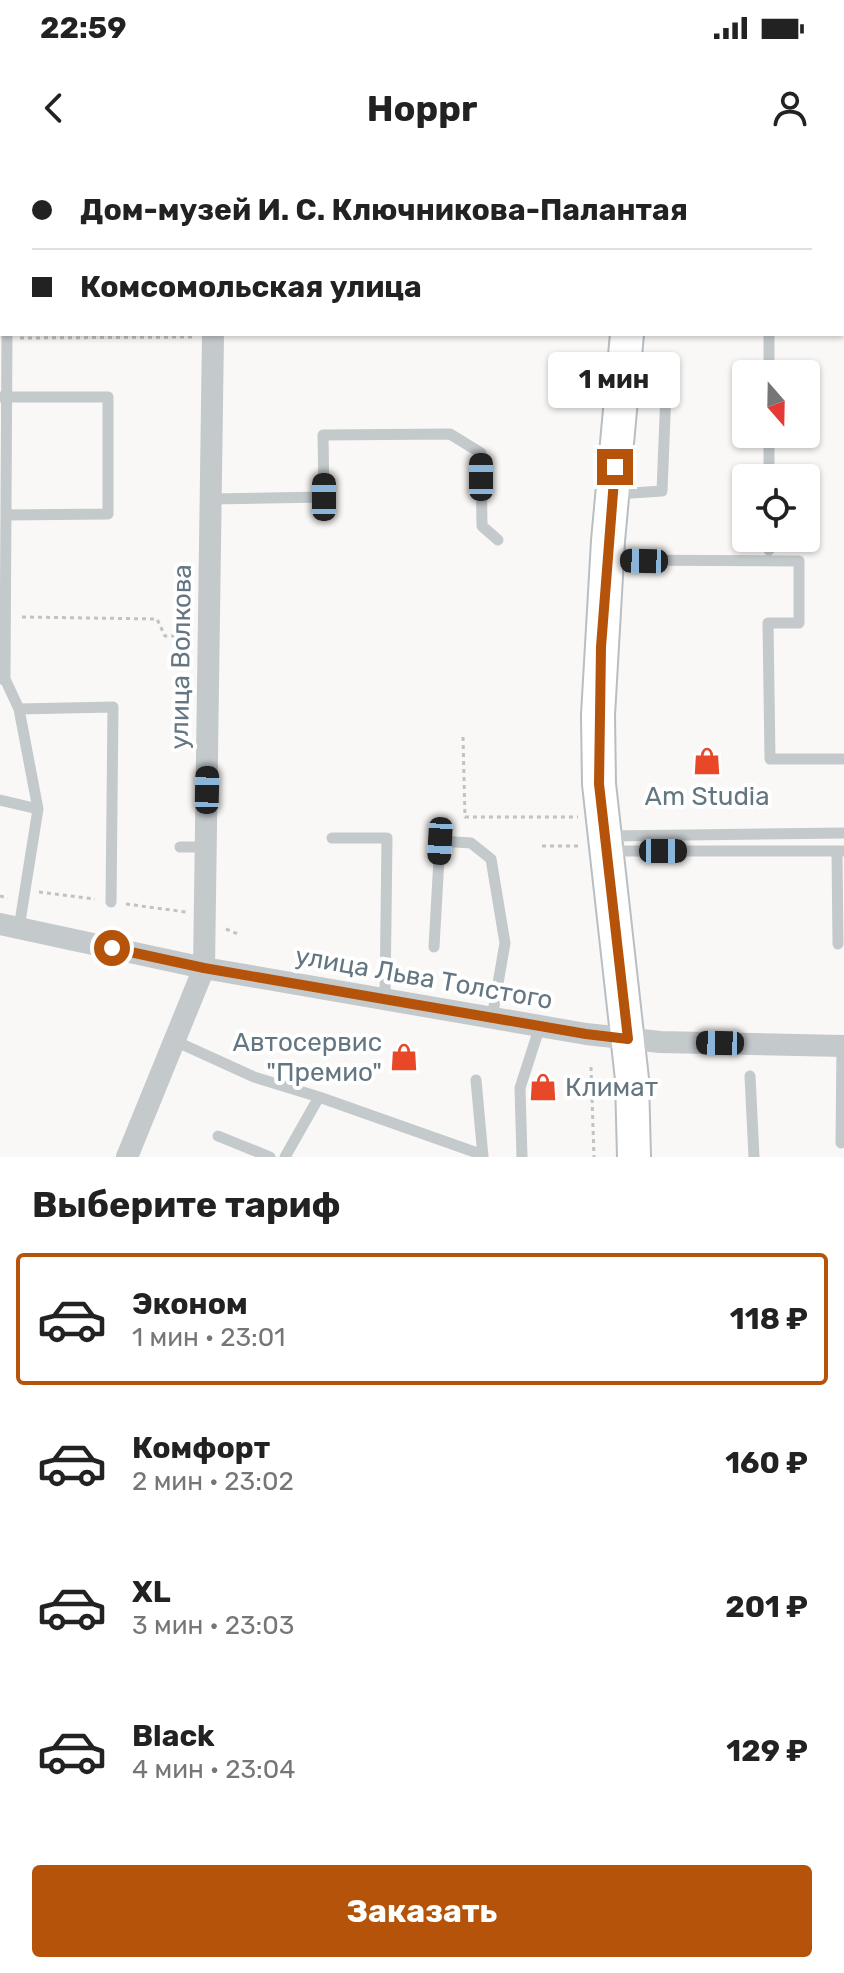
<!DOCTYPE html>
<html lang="ru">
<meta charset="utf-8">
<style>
:root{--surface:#fff;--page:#f6f6f6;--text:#222;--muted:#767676;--line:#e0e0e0;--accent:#b45309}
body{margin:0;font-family:Rubik,sans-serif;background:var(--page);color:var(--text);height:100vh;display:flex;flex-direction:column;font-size:30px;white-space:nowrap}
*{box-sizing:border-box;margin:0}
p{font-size:26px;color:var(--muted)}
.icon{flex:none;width:44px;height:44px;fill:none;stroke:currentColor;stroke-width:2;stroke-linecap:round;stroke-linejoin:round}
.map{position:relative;height:997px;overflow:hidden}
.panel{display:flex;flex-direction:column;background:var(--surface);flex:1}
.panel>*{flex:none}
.top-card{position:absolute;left:0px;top:0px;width:844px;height:176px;box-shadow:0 2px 6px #0004;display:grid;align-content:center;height:176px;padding:0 32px;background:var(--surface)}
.needle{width:52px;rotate:160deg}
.controls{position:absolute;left:732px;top:200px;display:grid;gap:16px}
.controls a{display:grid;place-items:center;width:88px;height:88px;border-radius:8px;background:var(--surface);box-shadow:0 2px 6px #0004;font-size:40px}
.end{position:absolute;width:36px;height:36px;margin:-18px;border:10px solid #b45309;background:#fff;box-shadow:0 0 0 4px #fff}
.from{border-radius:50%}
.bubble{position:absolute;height:56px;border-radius:8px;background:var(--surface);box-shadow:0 2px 6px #0004;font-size:26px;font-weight:700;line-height:56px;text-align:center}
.car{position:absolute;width:24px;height:48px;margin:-24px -12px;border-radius:10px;box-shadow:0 0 6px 2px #0007;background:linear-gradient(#222 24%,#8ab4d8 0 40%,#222 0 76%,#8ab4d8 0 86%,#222 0)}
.top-card b{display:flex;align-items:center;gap:28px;height:76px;font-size:30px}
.top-card b+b{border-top:2px solid var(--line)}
.top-card i{width:20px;height:20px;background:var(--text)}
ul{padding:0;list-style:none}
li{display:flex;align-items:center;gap:24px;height:132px;margin:0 16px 12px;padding:0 16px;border:4px solid transparent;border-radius:8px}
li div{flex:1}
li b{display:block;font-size:30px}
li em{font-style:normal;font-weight:700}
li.active{border-color:var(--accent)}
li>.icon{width:72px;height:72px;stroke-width:1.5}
h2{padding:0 32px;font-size:36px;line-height:96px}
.primary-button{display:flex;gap:16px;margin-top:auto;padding:16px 32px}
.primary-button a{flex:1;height:92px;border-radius:8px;background:var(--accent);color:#fff;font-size:32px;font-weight:700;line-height:92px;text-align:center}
.status{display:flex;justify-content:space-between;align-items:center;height:56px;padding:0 40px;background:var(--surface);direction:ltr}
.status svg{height:22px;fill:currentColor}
header{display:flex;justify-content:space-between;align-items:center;height:104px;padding:0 32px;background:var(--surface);font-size:36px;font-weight:700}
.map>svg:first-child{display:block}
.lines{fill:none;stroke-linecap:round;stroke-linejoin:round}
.secondary-casing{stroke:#b8bec2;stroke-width:36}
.path{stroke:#c0c2c4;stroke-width:3;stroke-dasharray:4 4;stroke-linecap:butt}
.lane{stroke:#c4c9cc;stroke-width:11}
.street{stroke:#c4c9cc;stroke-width:22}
.secondary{stroke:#fff;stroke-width:32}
.route{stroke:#b45309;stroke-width:10}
.labels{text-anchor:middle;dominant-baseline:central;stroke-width:8;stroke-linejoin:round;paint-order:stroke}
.street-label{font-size:26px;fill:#637682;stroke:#fff}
.poi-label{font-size:26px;fill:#637682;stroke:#fff}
</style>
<div class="status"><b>22:59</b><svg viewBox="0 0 49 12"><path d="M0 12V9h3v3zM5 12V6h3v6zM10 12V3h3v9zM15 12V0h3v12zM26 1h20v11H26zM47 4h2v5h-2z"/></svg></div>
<header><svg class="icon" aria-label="back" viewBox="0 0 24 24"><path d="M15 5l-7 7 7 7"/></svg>Hoppr<svg class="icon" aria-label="person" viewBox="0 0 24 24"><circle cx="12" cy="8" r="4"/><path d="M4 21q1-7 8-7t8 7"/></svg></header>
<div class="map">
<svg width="844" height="997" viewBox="0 0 844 997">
<rect width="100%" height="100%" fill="#f9f8f6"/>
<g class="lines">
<defs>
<path id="secondary" d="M636 0V2
M0 141H2
M842 144H844
M627 174 608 381 598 555 599 624 632 919 634 997"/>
</defs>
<use href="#secondary" class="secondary-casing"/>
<path class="path" d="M0 113H2
M20 178 192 177
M22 457 157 459 165 476H188
M463 577 465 657H578
M542 686H582
M39 732 95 739
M0 736 8 738
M126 744 186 752
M226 769 240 775
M591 907 594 997"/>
<path class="lane" d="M357 0V2
M409 0V2
M513 0 514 2
M757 0V2
M842 3H844
M0 30H2
M769 214V174
M1 237H108V354L6 355
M769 318V274
M617 334 662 331 667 207
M211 339 324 337 323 275 450 274 481 293 482 366 498 380
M769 390V378
M610 400 799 401V463H768L770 599H844
M1 519H5L19 549
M5 519 7 174
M0 640 38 649 19 549 113 547 111 742
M608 676 844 673
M332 678H387L385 839
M180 687H206
M609 691H844
M837 691 838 784
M19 768 38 649
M434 787 440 681 471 683 491 699 505 783 492 858
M175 881 254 917 319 937
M750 916 754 997
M476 920 483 997
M218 976 270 997
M841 983 842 886
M285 997 319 937 483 995
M522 997 520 928 540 866"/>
<path class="street" d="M215 2V0
M0 764 204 808 586 874 660 882 844 886
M127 997 204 808 213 174"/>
<use href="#secondary" class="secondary"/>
</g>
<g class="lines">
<path class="route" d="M112 788 204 808 586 874 628 879 599 624 601 487 615 307"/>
</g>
<defs>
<symbol id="shop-bare" viewBox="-9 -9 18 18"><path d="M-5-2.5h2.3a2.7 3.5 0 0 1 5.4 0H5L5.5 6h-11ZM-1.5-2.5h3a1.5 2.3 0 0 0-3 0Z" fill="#e84827" stroke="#fff" stroke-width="2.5" paint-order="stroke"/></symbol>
</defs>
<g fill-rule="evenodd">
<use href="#shop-bare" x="687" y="581" width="40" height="40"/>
<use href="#shop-bare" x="384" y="877" width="40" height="40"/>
<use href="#shop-bare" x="523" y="907" width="40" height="40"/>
</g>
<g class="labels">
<g class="street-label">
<text transform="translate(181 497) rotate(-89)">улица Волкова</text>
<text transform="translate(424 818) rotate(10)">улица Льва Толстого</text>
</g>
<g class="poi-label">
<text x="707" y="636">Am Studia</text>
<text x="382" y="882" text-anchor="end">Автосервис<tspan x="382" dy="30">"Премио"</tspan></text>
<text x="565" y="927" text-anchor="start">Климат</text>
</g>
</g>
</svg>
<div class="controls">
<a><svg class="needle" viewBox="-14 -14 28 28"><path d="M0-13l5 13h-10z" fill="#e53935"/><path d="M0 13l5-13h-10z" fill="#767676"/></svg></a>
<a><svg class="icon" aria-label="locate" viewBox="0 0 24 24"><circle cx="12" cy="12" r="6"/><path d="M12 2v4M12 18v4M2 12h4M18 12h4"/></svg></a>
</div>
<i class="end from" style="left:112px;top:788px"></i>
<i class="end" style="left:615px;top:307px"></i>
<div class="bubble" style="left:548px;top:192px;width:132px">1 мин</div>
<i class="car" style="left:481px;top:317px;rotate:0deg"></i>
<i class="car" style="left:324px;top:337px;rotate:0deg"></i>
<i class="car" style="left:644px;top:401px;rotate:271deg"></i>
<i class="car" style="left:207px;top:630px;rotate:1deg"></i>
<i class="car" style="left:440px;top:681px;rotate:183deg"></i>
<i class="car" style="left:663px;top:691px;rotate:90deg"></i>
<i class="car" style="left:720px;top:883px;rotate:271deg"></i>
<div class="top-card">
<b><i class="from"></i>Дом-музей И. С. Ключникова-Палантая</b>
<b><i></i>Комсомольская улица</b>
</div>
</div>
<section class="panel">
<h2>Выберите тариф</h2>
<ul>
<li class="active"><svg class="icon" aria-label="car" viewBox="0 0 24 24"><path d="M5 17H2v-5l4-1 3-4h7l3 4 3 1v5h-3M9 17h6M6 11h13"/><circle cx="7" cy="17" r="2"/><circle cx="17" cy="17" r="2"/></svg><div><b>Эконом</b><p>1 мин · 23:01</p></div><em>118 ₽</em></li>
<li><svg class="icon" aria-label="car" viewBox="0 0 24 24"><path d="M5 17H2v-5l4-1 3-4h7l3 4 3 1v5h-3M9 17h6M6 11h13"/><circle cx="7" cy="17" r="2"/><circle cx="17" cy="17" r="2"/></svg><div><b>Комфорт</b><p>2 мин · 23:02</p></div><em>160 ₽</em></li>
<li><svg class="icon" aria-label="car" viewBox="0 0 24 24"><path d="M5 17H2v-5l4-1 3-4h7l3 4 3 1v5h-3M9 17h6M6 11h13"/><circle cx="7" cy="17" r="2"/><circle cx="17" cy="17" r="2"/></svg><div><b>XL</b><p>3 мин · 23:03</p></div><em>201 ₽</em></li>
<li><svg class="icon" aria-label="car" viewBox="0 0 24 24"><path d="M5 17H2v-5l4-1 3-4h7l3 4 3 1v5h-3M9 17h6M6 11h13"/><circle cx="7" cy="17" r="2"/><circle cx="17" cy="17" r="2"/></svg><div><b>Black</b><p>4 мин · 23:04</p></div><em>129 ₽</em></li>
</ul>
<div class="primary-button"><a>Заказать</a></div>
</section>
